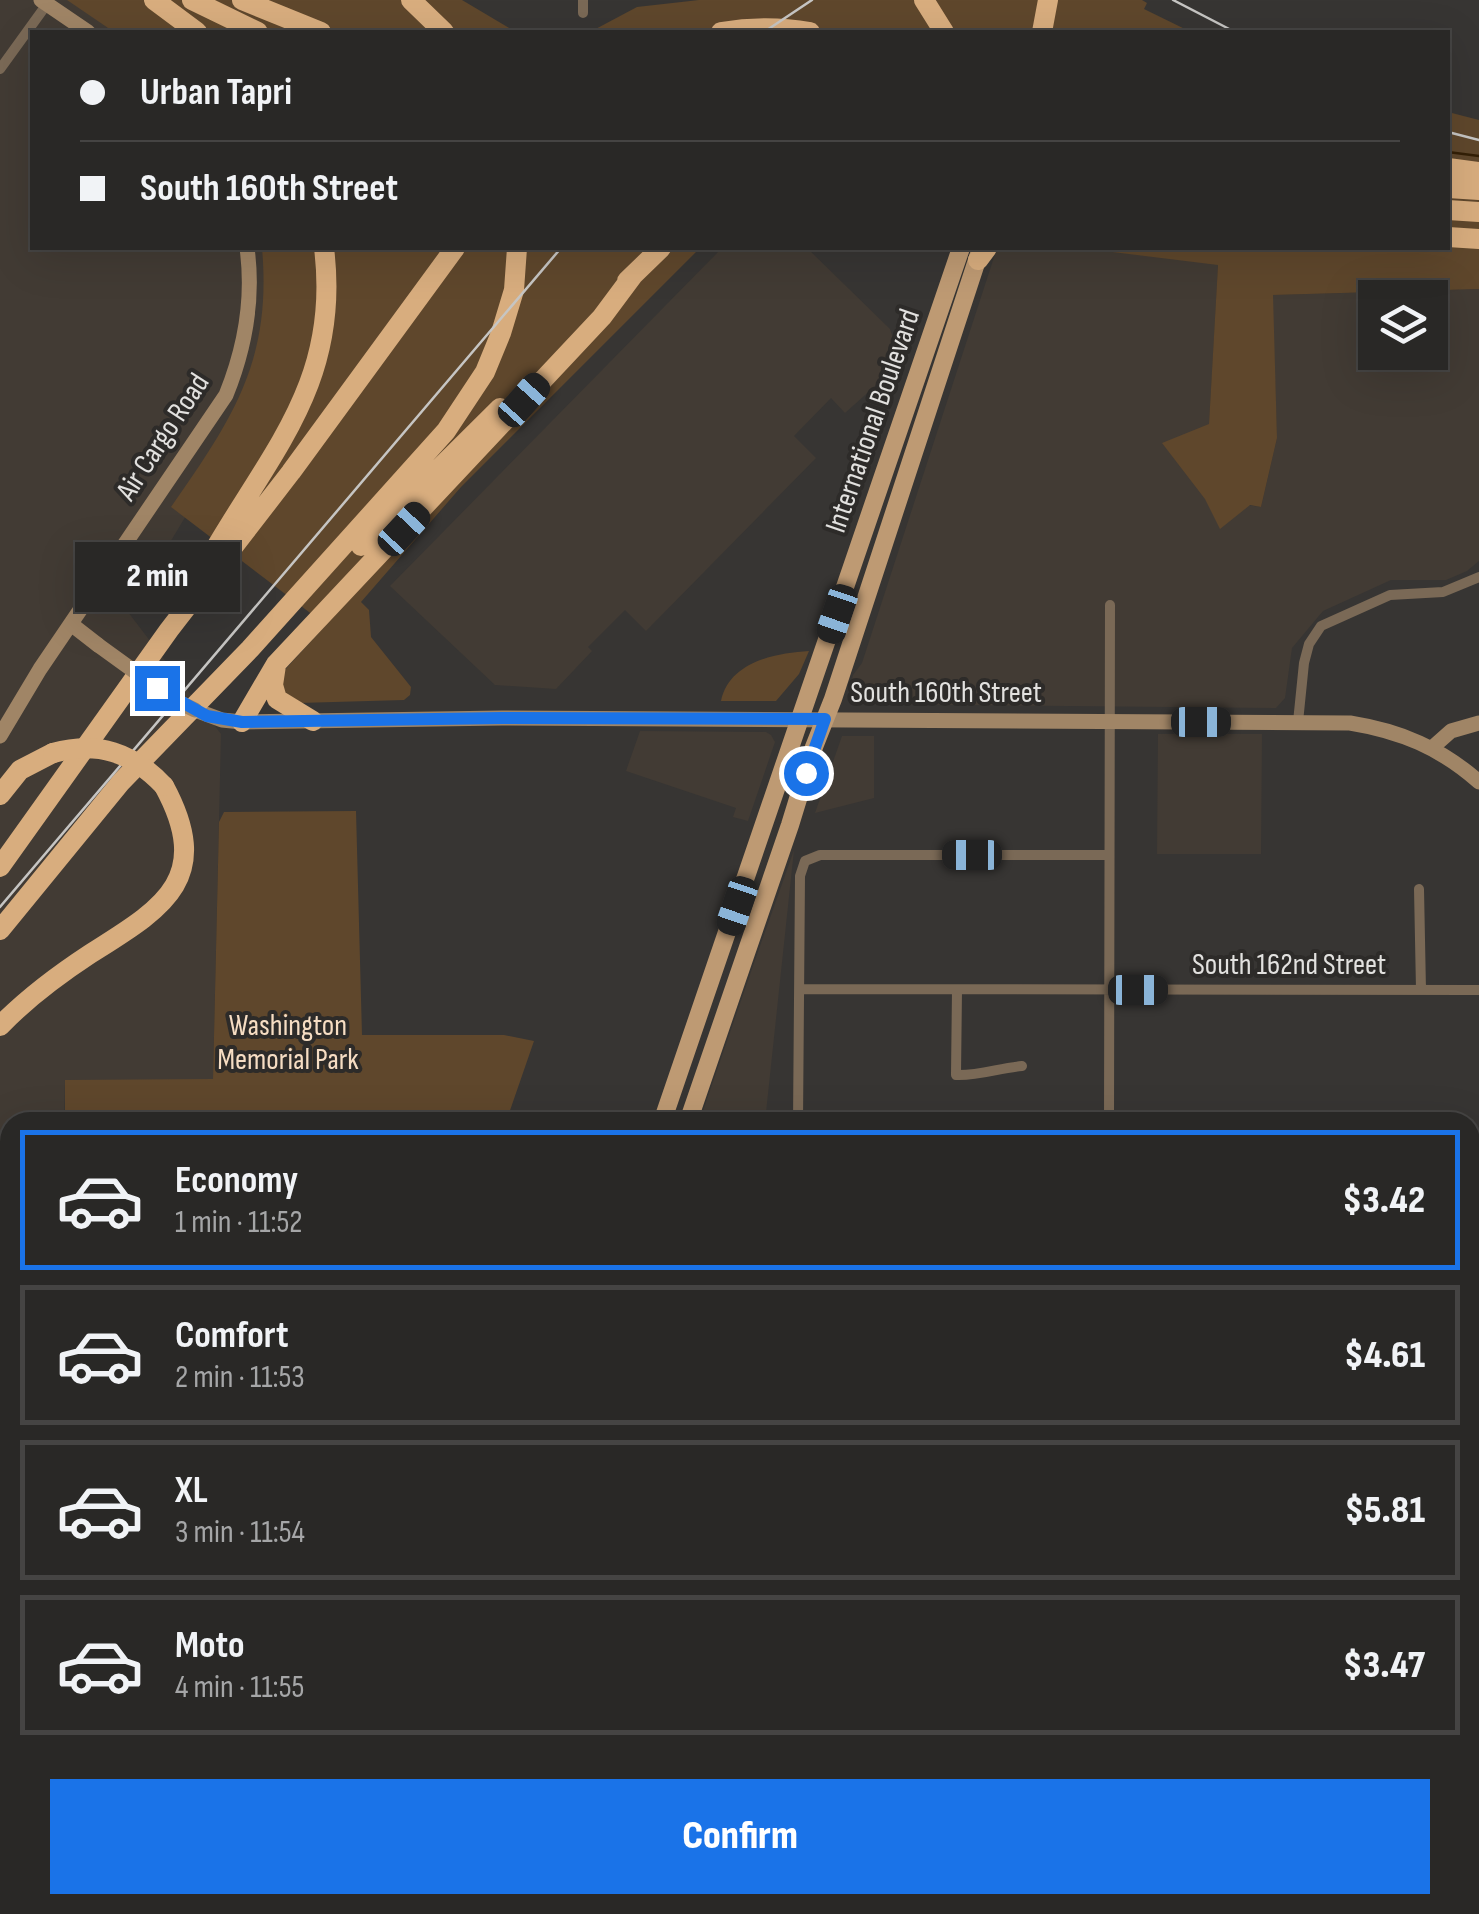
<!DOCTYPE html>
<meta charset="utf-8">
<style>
:root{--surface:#292826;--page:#31302e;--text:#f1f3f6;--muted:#a5a6a7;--line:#454443;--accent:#1a73e8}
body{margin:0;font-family:"Sofia Sans Condensed",sans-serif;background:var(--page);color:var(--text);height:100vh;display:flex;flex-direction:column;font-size:38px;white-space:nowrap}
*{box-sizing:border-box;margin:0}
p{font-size:32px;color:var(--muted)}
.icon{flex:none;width:55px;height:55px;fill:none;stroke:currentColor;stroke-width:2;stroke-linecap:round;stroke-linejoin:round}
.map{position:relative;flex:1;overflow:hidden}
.details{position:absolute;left:0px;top:1112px;width:1480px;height:802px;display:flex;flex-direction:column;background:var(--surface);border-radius:30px 30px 0 0;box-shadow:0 10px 40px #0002,0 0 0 2px var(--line)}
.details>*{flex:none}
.top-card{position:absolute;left:30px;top:30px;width:1420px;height:220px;border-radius:0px;box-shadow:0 10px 40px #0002,0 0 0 2px var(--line);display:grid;align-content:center;height:220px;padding:0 50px;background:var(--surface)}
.controls{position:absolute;left:1358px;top:280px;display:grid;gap:20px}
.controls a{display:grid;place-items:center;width:90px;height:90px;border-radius:0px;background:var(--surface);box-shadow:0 10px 40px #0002,0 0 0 2px var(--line);font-size:50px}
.end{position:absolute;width:45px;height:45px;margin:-22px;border:12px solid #1a73e8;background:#fff;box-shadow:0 0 0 5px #fff}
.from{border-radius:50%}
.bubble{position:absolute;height:70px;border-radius:0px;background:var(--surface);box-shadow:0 10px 40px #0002,0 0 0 2px var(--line);font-size:32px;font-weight:800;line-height:70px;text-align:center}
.car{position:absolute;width:30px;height:60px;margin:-30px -15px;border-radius:12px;box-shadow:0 0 8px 2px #0007;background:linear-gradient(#222 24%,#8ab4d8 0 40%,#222 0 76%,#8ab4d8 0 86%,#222 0)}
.top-card b{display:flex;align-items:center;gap:35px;height:95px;font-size:38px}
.top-card b+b{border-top:2px solid var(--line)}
.top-card i{width:25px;height:25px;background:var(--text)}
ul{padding:18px 0 0;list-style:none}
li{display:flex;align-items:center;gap:30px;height:140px;margin:0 20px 15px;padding:0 30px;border:5px solid var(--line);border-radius:0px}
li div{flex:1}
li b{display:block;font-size:38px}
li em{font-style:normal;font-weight:800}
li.active{border-color:var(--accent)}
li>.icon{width:90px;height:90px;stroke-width:1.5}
.button{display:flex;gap:20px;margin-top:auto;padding:20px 50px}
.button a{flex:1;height:115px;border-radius:0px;background:var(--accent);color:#fff;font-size:40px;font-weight:800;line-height:115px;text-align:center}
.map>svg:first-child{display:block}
.built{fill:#423b34;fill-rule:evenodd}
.green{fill:#5f472c}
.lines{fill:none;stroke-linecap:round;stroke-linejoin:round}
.stream{stroke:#331f06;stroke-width:2.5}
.street{stroke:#7a6956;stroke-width:10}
.secondary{stroke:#a08566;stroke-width:15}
.primary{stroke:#be9a73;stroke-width:18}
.highway{stroke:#d8ad7e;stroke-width:20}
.tram{stroke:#c6c5c3;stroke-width:2.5}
.secondary-bridge{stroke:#a08566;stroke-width:15}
.highway-bridge{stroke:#d8ad7e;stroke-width:20}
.route{stroke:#1a73e8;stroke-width:12}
.labels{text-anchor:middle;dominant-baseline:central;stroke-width:8;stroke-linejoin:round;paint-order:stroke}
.street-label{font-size:30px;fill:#e2e1df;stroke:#2d2b29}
.park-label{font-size:30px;fill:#f6ddc3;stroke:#2d2b29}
</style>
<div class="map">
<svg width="1479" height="1914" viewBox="0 0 1479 1914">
<rect width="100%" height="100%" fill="#373533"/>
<path class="built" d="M0 0H80L127 32H32V248H277L266 383 128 612 221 734 213 1080H65L64 1122H10V1905H66V1914H0Z
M722 248H807L890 329 894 341 883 379 845 413 831 398 794 436 816 458 646 631 625 610 588 647 592 651 556 689 495 685 390 586Z
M997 248H1219L1205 499 1261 507 1277 438 1272 295 1479 289V561L1467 571 1446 580H1391L1323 611 1292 648 1285 698 1276 708 859 704 852 698 850 689 853 675 862 663ZM1375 298H1430V352H1375Z
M640 731 766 732 771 735 775 742 748 821 733 817 736 808 626 771Z
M1158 734H1262L1261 854H1157Z
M842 736H874V798L815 813Z
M794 850 765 1122H699L754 963Z
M1470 1541H1479V1797H1470Z
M427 1905H572V1914H424Z"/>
<path class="green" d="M67 0H462L516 32H548H114Z
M699 0H1142L1147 3 1144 9 1191 32H590L637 7Z
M1448 112 1479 120V289L1273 295 1277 438 1261 507 1250 505 1220 529 1205 499 1162 443 1209 424 1218 265 1080 248H1448Z
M262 248H700L461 487 361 602 369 610 371 637 411 687 410 695 404 700 299 703C284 698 283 689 281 674L326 625 171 507C233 418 272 361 262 248Z
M809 651 799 674 776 701H721C729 662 775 653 809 651Z
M356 811 362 1035H504L534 1041 506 1122H65V1080L213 1079 219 822 224 812Z
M67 1905H385L382 1914H67Z"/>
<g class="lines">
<path class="stream" d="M1448 152 1479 156"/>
<path class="street" d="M583 13V0
M0 69 47 4
M1298 722 1304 663 1309 644 1321 626 1390 595 1443 592 1479 577
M1419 889 1421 990
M800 989 1479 990
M957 990 956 1075C979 1076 999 1068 1022 1066
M798 1122 800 876 805 861 820 855H1109
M1109 1122 1110 605
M1470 1260H1479
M1470 1529H1479
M1470 1809H1479
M951 1905V1914
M582 1914V1905
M722 1914V1905
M1106 1914V1905
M1260 1914V1905
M1410 1914V1905"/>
<path class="secondary" d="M41 0 88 32
M71 624 98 645
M195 710 222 720 242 722 502 718 1350 723C1400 731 1441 748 1479 782
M0 736 40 669 226 395C245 348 254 299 247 248
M1433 747 1451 731 1479 723"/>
<path class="primary" d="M662 1122 961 248
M688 1122 790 825 814 747 833 699 981 248
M392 1914 395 1905
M413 1914 415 1905"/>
<path class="highway" d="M154 0 197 32
M192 0 258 32
M242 0 321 32
M411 0 444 32
M924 0 944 32
M721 32C751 27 780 27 810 32
M1042 32 1048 0
M1448 168 1479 172
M1448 188 1479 190
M1448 210 1479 212
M1448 237 1479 239
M978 260 987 248
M627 281 661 248
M361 546 500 408
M208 561C270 452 341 383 324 248
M276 665 273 685 277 699 313 721
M242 722 276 664 602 317 634 274
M0 795 20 770 53 753
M0 867 169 630 291 472 455 248
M0 930 121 782 250 649 446 431 485 372 501 333 514 290 517 248
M0 1026C27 998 58 975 90 954 161 909 215 880 164 786"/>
<path class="tram" d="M1173 0 1235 32
M764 32 812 0
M1448 132 1479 140
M0 907 561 248"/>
<path class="secondary-bridge" d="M98 645 174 700 195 710"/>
<path class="highway-bridge" d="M53 753C98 741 132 752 164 786"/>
</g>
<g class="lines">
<path class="route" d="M157 688 207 716 242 722 502 718 825 719 806 773"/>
</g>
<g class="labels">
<g class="street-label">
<text transform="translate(873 421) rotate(-71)">International Boulevard</text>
<text transform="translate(163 437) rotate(-57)">Air Cargo Road</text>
<text x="946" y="693">South 160th Street</text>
<text x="1289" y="965">South 162nd Street</text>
</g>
<g class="park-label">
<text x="288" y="1026">Washington<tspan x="288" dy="34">Memorial Park</tspan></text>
</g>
</g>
</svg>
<div class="controls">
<a><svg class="icon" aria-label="layers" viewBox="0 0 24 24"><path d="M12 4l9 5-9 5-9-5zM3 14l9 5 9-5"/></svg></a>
</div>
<i class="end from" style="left:806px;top:773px"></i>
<i class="end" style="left:157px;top:688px"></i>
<div class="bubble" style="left:75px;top:542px;width:165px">2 min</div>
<i class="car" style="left:524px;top:400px;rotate:42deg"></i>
<i class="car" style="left:404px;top:529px;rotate:43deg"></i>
<i class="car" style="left:837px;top:614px;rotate:199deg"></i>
<i class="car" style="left:1201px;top:722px;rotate:90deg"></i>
<i class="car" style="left:972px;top:855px;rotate:270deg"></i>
<i class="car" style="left:737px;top:906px;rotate:199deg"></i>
<i class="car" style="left:1138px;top:990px;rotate:90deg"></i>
<div class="top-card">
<b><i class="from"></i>Urban Tapri</b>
<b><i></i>South 160th Street</b>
</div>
<section class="details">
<ul>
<li class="active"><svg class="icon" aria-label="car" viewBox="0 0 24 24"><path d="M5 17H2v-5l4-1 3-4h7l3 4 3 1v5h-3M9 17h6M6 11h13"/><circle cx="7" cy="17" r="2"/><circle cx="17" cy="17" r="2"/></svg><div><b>Economy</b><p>1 min · 11:52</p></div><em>$3.42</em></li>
<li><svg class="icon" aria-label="car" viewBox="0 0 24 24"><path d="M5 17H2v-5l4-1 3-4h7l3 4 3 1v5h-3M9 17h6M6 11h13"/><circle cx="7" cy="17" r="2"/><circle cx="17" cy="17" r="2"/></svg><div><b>Comfort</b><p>2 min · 11:53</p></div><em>$4.61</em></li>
<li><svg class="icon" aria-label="car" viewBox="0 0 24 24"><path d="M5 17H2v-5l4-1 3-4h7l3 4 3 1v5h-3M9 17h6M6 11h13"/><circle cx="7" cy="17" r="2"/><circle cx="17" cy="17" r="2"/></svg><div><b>XL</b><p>3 min · 11:54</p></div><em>$5.81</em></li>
<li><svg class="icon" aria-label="car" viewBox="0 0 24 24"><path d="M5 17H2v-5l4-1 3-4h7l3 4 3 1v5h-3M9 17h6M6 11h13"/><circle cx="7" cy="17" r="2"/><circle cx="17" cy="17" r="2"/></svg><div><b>Moto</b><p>4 min · 11:55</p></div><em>$3.47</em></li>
</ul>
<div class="button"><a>Confirm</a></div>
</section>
</div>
